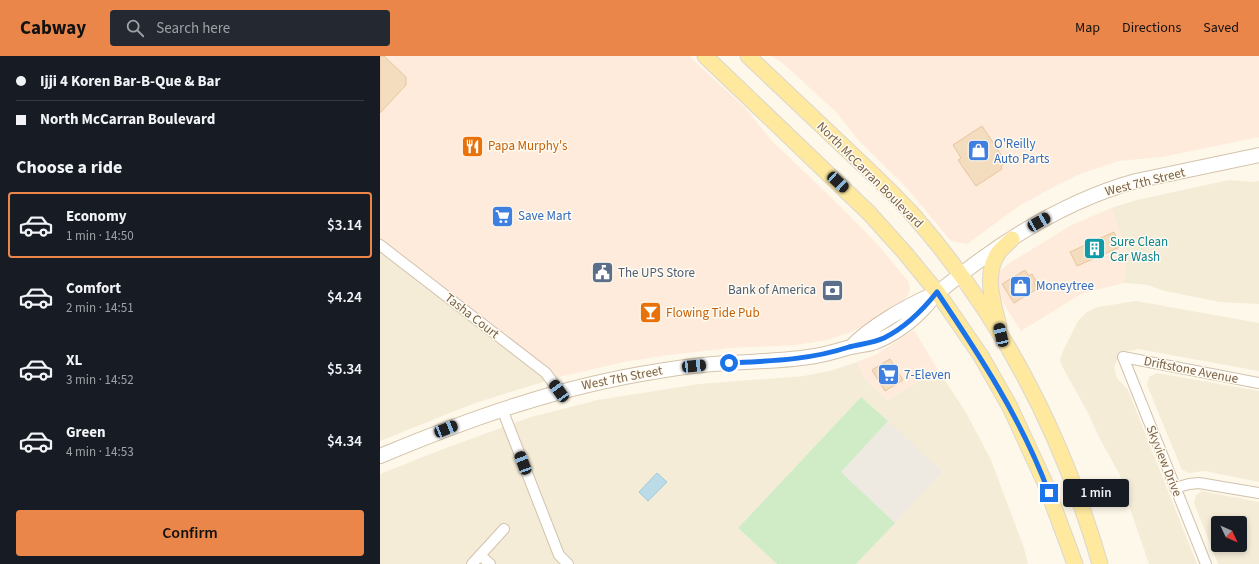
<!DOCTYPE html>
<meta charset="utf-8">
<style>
:root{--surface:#171b24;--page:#242831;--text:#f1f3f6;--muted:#9ea1a6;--line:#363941;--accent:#eb864a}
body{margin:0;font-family:"Source Sans 3",sans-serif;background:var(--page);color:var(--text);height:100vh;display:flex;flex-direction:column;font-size:15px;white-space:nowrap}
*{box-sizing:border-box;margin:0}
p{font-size:13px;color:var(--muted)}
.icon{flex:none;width:22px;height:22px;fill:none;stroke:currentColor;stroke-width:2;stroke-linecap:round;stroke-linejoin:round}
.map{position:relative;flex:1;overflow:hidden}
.details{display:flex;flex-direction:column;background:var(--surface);width:380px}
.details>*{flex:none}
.hud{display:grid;align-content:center;height:88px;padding:0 16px;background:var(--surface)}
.needle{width:26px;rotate:134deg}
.fabs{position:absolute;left:831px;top:460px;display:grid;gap:8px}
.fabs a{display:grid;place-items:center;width:36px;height:36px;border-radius:4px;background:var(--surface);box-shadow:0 2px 6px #0003;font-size:20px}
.end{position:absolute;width:18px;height:18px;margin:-9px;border:5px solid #1a73e8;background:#fff;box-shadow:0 0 0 2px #fff}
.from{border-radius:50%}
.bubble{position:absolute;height:28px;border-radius:4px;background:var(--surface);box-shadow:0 2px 6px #0003;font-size:13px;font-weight:600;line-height:28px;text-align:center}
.car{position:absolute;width:12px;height:24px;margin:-12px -6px;border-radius:5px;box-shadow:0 0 3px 1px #0007;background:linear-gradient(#222 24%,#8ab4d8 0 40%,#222 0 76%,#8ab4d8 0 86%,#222 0)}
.hud b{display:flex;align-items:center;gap:14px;height:38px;font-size:15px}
.hud b+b{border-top:1px solid var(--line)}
.hud i{width:10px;height:10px;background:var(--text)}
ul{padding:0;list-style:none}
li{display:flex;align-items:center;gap:12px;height:66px;margin:0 8px 6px;padding:0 8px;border:2px solid transparent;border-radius:4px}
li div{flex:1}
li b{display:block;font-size:15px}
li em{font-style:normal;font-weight:600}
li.on{border-color:var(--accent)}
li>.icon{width:36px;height:36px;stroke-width:1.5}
h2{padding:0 16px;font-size:18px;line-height:48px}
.action{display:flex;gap:8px;margin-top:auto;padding:8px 16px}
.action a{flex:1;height:46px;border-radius:4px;background:var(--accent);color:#111;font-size:16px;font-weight:600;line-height:46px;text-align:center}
header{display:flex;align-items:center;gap:24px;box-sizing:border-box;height:56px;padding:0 20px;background:var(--accent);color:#111}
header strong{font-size:19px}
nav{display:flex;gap:22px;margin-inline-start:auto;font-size:14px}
.search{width:280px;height:36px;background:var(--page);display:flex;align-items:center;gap:10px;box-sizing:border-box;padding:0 14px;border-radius:4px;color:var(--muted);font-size:15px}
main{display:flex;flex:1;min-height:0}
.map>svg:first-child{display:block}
.residential{fill:#f5ecd7;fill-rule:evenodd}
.commercial{fill:#feebdc}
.industrial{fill:#eeeae2}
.green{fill:#d0ecc6}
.water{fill:#bbdbe9;stroke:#a1c9db}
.building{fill:#f4dcbf;stroke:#e8c59e}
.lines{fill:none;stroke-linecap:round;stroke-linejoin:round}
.street-casing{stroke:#d1c2ad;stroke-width:12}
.secondary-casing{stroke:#d4c3ab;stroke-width:16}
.primary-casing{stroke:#dcd6d0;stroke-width:17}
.street{stroke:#fff;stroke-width:10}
.secondary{stroke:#fff;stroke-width:14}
.primary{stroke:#fee99f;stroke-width:15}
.route{stroke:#1a73e8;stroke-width:5}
.labels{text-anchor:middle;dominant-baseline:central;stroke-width:3;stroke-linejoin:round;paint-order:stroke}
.shop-label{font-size:13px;fill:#366cbe;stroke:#fffbf0;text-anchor:start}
.food-label{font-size:13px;fill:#c56008;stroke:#fffbf0;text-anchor:start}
.street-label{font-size:13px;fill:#7a624a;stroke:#fffbf0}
.culture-label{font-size:13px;fill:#0d838f;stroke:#fffbf0;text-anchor:start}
.service-label{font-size:13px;fill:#4e5e75;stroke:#fffbf0;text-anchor:start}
</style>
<header>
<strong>Cabway</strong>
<div class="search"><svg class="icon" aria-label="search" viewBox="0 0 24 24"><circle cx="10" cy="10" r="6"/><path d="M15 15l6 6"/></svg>Search here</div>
<nav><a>Map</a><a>Directions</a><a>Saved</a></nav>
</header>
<main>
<section class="details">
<div class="hud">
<b><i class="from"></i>Ijji 4 Koren Bar-B-Que &amp; Bar</b>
<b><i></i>North McCarran Boulevard</b>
</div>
<h2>Choose a ride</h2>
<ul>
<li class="on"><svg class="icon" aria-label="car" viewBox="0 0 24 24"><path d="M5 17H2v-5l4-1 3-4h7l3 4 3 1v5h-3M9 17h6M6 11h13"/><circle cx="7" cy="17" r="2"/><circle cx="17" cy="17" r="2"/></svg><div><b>Economy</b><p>1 min · 14:50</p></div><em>$3.14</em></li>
<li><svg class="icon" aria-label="car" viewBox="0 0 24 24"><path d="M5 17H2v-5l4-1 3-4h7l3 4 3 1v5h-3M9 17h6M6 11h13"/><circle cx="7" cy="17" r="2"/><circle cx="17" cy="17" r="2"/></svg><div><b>Comfort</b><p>2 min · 14:51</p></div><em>$4.24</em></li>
<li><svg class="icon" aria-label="car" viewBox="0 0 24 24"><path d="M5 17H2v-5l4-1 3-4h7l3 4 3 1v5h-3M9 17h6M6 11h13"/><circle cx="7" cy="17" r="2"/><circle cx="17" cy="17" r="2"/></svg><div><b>XL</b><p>3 min · 14:52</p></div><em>$5.34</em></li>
<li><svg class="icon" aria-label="car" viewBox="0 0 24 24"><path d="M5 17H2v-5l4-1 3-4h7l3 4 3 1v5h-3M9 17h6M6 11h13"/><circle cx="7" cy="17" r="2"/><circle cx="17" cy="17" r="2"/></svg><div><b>Green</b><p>4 min · 14:53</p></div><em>$4.34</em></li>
</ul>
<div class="action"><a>Confirm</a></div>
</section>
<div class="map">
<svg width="879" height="508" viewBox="0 0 879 508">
<rect width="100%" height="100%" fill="#fdf8e9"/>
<path class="residential" d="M849 124 873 126 879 125V248L840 246 785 235 768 229 744 227 746 193 731 152 757 144Z
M0 184 179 321 95 347 0 385Z
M756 245 879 267V315L758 293 744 296 736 306 734 311 737 322 748 334 817 508H769L744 435 740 419 720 383 707 355 682 310 680 303 683 295 698 265 707 256 718 251Z
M477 306 485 323 508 344 558 314 585 355 611 404 644 492 648 508H476L562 416 481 341 358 472 397 508H0V418L63 393 151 361 218 344 319 328 424 320 453 314Z
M777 317 879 335V426L825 415 809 417 802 414 767 329 769 321Z
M822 435 879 446V508H838L814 447 816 439ZM838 467H860V489H838Z"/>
<path class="commercial" d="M0 0H309L365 52 392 85 465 155 497 188 528 225 530 233 528 239 523 245 496 263 471 276 447 284 416 289 350 292 288 299 244 306 179 321 0 184Z
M391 0H879V81L782 101 738 105 700 118 675 130 639 150 587 188 571 185 526 131 479 85 457 57 404 8Z
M731 152 746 193 744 227 701 238 641 275 617 237 616 230 619 216 628 208 690 170Z
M534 274 558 314 508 344 485 323 477 306 497 298Z"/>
<path class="industrial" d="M508 365 562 416 515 467 460 416Z"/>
<path class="green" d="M481 341 508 365 461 416 515 467 476 508H397L358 472Z"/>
<path class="water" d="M277 417 287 426 268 445 259 436Z"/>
<path class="building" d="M0 0H4L26 21V29L0 57Z
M602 70 626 106 621 110 622 113 596 130 582 110 578 104 581 102 573 89Z
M734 176 740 191 697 210 690 196Z
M645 214 649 220 652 218 656 225 654 227 657 233 634 247 622 228Z
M510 303 523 324 505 335 492 314Z"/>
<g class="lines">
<defs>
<path id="street" d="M0 189 166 317 179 335
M743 301 826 508
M743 301 879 327
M122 353 179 499 188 508
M795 432 809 428 819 427 879 437
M100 499 110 508
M92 508 124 473"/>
<path id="secondary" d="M471 291C491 270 527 250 554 238
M0 400C91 362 181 330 279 315 302 311 326 308 349 307 378 305 407 305 435 300 448 298 459 294 471 291 478 289 485 289 492 287 510 281 530 267 543 253 549 247 553 240 560 235 617 188 684 145 756 125L879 99"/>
<path id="primary" d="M325 0 489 157 525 197 557 236 601 300 630 351 665 427 695 508
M368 0C399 29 429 58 460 87 485 111 511 134 534 160 622 261 683 380 720 508
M619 270C613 246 603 218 619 196 623 191 628 187 632 183"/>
</defs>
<use href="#street" class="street-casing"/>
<use href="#secondary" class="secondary-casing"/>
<use href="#primary" class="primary-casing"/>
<use href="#street" class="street"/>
<use href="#secondary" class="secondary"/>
<use href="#primary" class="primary"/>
</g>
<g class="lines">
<path class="route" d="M349 307C390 305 430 304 469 291 481 288 493 287 504 282 526 271 542 255 557 236 600 300 642 364 669 437"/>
</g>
<defs>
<symbol id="restaurant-square" viewBox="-11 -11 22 22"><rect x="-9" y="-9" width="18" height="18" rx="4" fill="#e8710a" stroke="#fffbf0"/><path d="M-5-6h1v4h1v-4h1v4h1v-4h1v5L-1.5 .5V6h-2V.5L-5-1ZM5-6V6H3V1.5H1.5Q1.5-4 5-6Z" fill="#fff"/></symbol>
<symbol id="shop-square" viewBox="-11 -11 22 22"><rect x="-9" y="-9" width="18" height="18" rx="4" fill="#3f7fe0" stroke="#fffbf0"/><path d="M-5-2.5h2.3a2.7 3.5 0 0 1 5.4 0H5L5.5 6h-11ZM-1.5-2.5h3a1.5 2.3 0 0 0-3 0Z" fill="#fff"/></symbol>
<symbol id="supermarket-square" viewBox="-11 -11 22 22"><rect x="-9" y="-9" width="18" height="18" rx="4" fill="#3f7fe0" stroke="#fffbf0"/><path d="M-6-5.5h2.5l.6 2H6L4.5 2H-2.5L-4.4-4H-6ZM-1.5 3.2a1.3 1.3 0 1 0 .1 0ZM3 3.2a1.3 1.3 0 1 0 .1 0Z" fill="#fff"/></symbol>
<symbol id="building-square" viewBox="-11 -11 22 22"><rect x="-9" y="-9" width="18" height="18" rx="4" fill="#0f9aa8" stroke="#fffbf0"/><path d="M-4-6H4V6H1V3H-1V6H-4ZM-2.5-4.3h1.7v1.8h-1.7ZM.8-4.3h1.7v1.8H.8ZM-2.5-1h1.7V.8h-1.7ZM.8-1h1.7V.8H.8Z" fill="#fff"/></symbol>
<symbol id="civic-square" viewBox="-11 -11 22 22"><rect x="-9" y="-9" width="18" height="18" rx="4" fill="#5c6f8a" stroke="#fffbf0"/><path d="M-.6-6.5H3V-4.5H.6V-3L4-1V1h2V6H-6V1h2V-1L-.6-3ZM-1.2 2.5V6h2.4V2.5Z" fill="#fff"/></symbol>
<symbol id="bank-square" viewBox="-11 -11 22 22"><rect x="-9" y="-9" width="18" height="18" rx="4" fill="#5c6f8a" stroke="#fffbf0"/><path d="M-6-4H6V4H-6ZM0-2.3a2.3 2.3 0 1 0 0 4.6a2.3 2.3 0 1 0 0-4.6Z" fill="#fff"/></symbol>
<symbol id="bar-square" viewBox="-11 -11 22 22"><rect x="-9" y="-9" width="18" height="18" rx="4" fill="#e8710a" stroke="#fffbf0"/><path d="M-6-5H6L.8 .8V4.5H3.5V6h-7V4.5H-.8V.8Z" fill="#fff"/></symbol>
</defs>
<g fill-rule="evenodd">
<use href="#restaurant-square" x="80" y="78" width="25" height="25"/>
<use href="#shop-square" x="586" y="82" width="25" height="25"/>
<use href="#supermarket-square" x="110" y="148" width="25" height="25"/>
<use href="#building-square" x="702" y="180" width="25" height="25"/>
<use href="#civic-square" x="210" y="204" width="25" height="25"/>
<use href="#shop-square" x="628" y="218" width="25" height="25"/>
<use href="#bank-square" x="440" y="222" width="25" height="25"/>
<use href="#bar-square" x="258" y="244" width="25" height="25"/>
<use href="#supermarket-square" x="496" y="306" width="25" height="25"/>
</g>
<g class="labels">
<g class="shop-label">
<text x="614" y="88">O'Reilly<tspan x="614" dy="15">Auto Parts</tspan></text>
<text x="138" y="160">Save Mart</text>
<text x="656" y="230">Moneytree</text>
<text x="524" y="319">7-Eleven</text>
</g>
<g class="food-label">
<text x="108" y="90">Papa Murphy's</text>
<text x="286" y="257">Flowing Tide Pub</text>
</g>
<g class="street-label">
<text transform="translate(490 119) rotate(45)">North McCarran Boulevard</text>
<text transform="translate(765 126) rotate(-14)">West 7th Street</text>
<text transform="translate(92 260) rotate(38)">Tasha Court</text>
<text transform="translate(811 314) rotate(11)">Driftstone Avenue</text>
<text transform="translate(242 322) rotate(-11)">West 7th Street</text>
<text transform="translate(784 405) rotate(68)">Skyview Drive</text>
</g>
<g class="culture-label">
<text x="730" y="186">Sure Clean<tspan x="730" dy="15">Car Wash</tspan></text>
</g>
<g class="service-label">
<text x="238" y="217">The UPS Store</text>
<text x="436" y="234" text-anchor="end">Bank of America</text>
</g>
</g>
</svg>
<div class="fabs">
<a><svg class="needle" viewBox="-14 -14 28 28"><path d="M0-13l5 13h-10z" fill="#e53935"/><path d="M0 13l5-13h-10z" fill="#9ea1a6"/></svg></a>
</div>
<i class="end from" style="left:349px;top:307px"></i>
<i class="end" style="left:669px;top:437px"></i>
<div class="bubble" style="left:683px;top:423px;width:66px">1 min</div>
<i class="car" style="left:458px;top:126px;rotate:133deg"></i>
<i class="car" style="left:659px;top:166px;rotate:60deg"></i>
<i class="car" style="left:621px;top:279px;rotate:347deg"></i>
<i class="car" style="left:314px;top:310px;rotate:85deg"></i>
<i class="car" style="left:179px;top:335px;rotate:324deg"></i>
<i class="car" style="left:66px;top:373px;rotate:68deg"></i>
<i class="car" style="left:143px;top:407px;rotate:339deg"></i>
</div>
</main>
